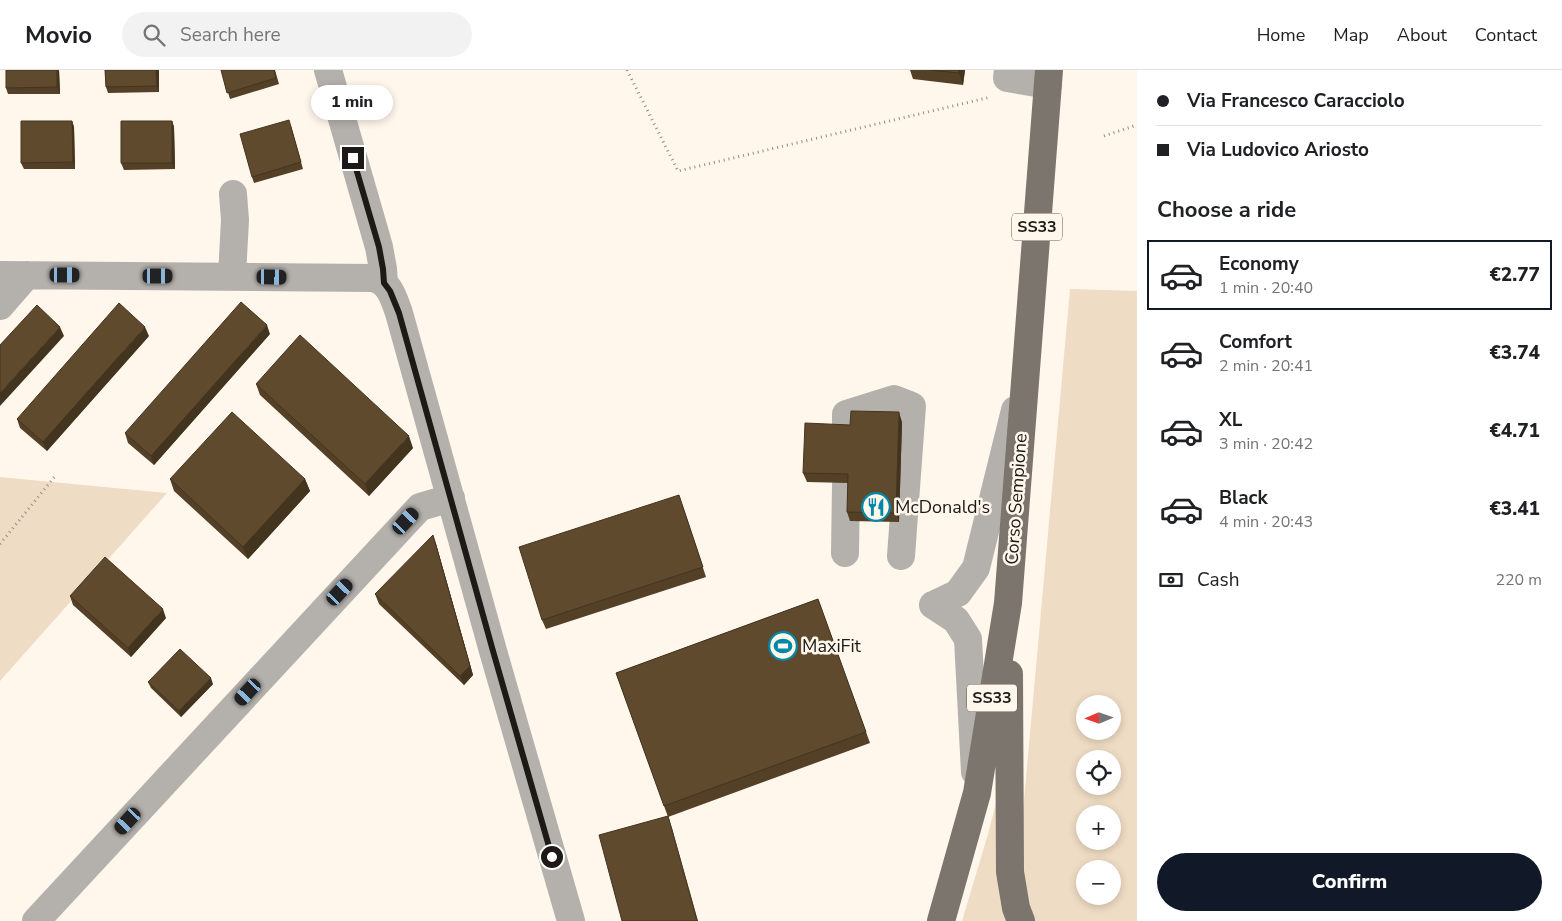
<!DOCTYPE html>
<meta charset="utf-8">
<style>
:root{--surface:#fff;--page:#f2f2f2;--text:#202124;--muted:#757577;--line:#e0e0e0;--accent:#111827}
body{margin:0;font-family:"Nunito Sans",sans-serif;background:var(--page);color:var(--text);height:100vh;display:flex;flex-direction:column;font-size:19px;white-space:nowrap}
*{box-sizing:border-box;margin:0}
p{font-size:16px;color:var(--muted)}
.icon{flex:none;width:28px;height:28px;fill:none;stroke:currentColor;stroke-width:2;stroke-linecap:round;stroke-linejoin:round}
.map{position:relative;flex:1;overflow:hidden}
.panel{display:flex;flex-direction:column;background:var(--surface);width:425px}
.panel>*{flex:none}
.banner{display:grid;align-content:center;height:110px;padding:0 20px;background:var(--surface)}
.needle{width:32px;rotate:268deg}
.tools{position:absolute;left:1076px;top:625px;display:grid;gap:10px}
.tools a{display:grid;place-items:center;width:45px;height:45px;border-radius:50%;background:var(--surface);box-shadow:0 2px 8px #0003;font-size:25px}
.end{position:absolute;width:22px;height:22px;margin:-11px;border:6px solid #1c1916;background:#fff;box-shadow:0 0 0 2px #fff}
.from{border-radius:50%}
.bubble{position:absolute;height:35px;border-radius:18px;background:var(--surface);box-shadow:0 2px 8px #0003;font-size:16px;font-weight:800;line-height:35px;text-align:center}
.car{position:absolute;width:15px;height:30px;margin:-15px -8px;border-radius:6px;box-shadow:0 0 4px 1px #0007;background:linear-gradient(#222 24%,#8ab4d8 0 40%,#222 0 76%,#8ab4d8 0 86%,#222 0)}
.banner b{display:flex;align-items:center;gap:18px;height:48px;font-size:19px}
.banner b+b{border-top:1px solid var(--line)}
.banner i{width:12px;height:12px;background:var(--text)}
ul{padding:0;list-style:none}
li{display:flex;align-items:center;gap:15px;height:70px;margin:0 10px 8px;padding:0 10px;border:2px solid transparent;border-radius:0px}
li div{flex:1}
li b{display:block;font-size:19px}
li em{font-style:normal;font-weight:800}
li.on{border-color:var(--accent)}
li>.icon{width:45px;height:45px;stroke-width:1.5}
h2{padding:0 20px;font-size:22px;line-height:60px}
.pay{display:flex;align-items:center;gap:12px;height:55px;padding:0 20px;font-size:19px}
.pay p{margin-inline-start:auto}
.cta{display:flex;gap:10px;margin-top:auto;padding:10px 20px}
.cta a{flex:1;height:58px;border-radius:30px;background:var(--accent);color:#fff;font-size:20px;font-weight:800;line-height:58px;text-align:center}
header{display:flex;align-items:center;gap:30px;box-sizing:border-box;height:70px;padding:0 25px;background:var(--surface);border-bottom:1px solid var(--line)}
header strong{font-size:24px}
nav{display:flex;gap:28px;margin-inline-start:auto;font-size:18px}
.search{width:350px;height:45px;background:var(--page);display:flex;align-items:center;gap:12px;box-sizing:border-box;padding:0 18px;border-radius:28px;color:var(--muted);font-size:19px}
main{display:flex;flex:1;min-height:0}
.map>svg:first-child{display:block}
.green{fill:#efdcc4;fill-rule:evenodd}
.lines{fill:none;stroke-linecap:round;stroke-linejoin:round}
.path{stroke:#938d86;stroke-width:3;stroke-dasharray:1 4;stroke-linecap:butt}
.minor{stroke:#b4b0ac;stroke-width:28}
.major{stroke:#7b756d;stroke-width:28}
.wall{fill:#534027}
.shaded-wall{fill:#433420}
.building{fill:#604a2d;stroke:#433420}
.route{stroke:#1c1916;stroke-width:6}
.labels{text-anchor:middle;dominant-baseline:central;stroke-width:5;stroke-linejoin:round;paint-order:stroke}
.shield{fill:#fff7ec;stroke:#605c56;stroke-width:1}
.shield-label{font-size:16px;font-weight:bold;fill:#1c1916}
.street-label{font-size:18px;fill:#1c1916;stroke:#fff7ec}
.poi-label{font-size:18px;fill:#1c1916;stroke:#fff7ec;text-anchor:start}
</style>
<header>
<strong>Movio</strong>
<div class="search"><svg class="icon" aria-label="search" viewBox="0 0 24 24"><circle cx="10" cy="10" r="6"/><path d="M15 15l6 6"/></svg>Search here</div>
<nav><a>Home</a><a>Map</a><a>About</a><a>Contact</a></nav>
</header>
<main>
<div class="map">
<svg width="1137" height="851" viewBox="0 0 1137 851">
<rect width="100%" height="100%" fill="#fff7ec"/>
<path class="green" d="M1070 219 1137 221V851H1035L1025 829 1019 786ZM1085 634H1112V661H1085ZM1085 689H1112V716H1085ZM1085 744H1112V771H1085ZM1085 799H1112V826H1085Z
M0 407 167 423 0 611Z
M1007 690 1015 851H962L988 764Z"/>
<g class="lines">
<path class="path" d="M627 0 678 101 991 27
M1104 66 1137 55
M0 474 56 405"/>
<path class="minor" d="M328 0 379 177 383 199 384 213
M1008 0 1007 8 1048 15
M0 205 372 208C389 210 394 229 399 243L493 581 571 851
M232 206 235 150 233 124
M0 236 27 205
M846 363V344L894 329 912 336 901 486
M845 483 846 415
M933 535 958 523 976 498 1015 340
M933 535 956 550 968 569 975 702
M36 851 420 437 451 428"/>
<path class="major" d="M1009 604 1010 802 1016 838 1021 851
M941 851 977 723 1008 533 1049 0"/>
</g>
<path class="wall" d="M6 0H59L60 24H8L6 18Z
M105 0H159V22L108 23 106 17Z
M221 0H275L279 14 230 29Z
M910 0H965L963 15 913 9Z
M72 51 74 57 75 99H24L21 93Z
M172 51 174 57 175 99 124 100 121 93Z
M291 56 303 99 254 113 252 107Z
M270 264 154 395 128 373 125 363Z
M149 266 47 381 20 358 17 349Z
M256 314 413 378 369 426 260 325Z
M902 352 899 452 850 451 847 442 848 413 807 412 803 403 850 355Z
M170 409H305L310 421 248 489 174 421Z
M682 434 706 507 546 559 542 550Z
M436 474 473 605 464 615 379 534 375 524Z
M70 526 166 548 131 587 73 535Z
M818 529 870 673 668 747 672 758 616 603Z
M148 612 213 614 181 647 151 618Z"/>
<path class="shaded-wall" d="M57 0H59L60 24 57 17Z
M156 0H159V22L157 16Z
M959 0H965L963 15 959 3Z
M72 51 74 57 75 99 73 92Z
M172 51 174 57 175 99 172 93Z
M267 255 270 264 154 395 151 386Z
M60 257 64 266 0 336V323Z
M145 257 149 266 47 381 43 372Z
M899 342 902 352 899 452 896 443Z
M409 366 413 378 369 426 365 414Z
M305 409 310 421 248 489 243 477Z
M433 465 436 474 473 605 464 615 460 606Z
M163 539 166 548 131 587 128 578Z
M211 608 213 614 181 647 179 641Z
M668 746 672 758 698 851H697Z"/>
<path class="building" d="M6 0H57V17L6 18Z
M105 0H156L157 16 106 17Z
M221 0H274L276 8 227 23Z
M930 0H959V3Z
M289 50 301 92 252 107 240 64Z
M21 51H72L73 92 21 93Z
M121 51H172V93H121Z
M241 232 267 255 151 386 125 363Z
M119 233 145 257 43 372 17 349Z
M37 235 60 257 0 323V275Z
M300 265 409 366 365 414 256 314Z
M851 341 899 342 896 443 847 442 848 404 803 403 805 353 850 355Z
M232 342 305 409 243 477 170 409Z
M679 425 703 497 542 550 519 477Z
M433 465 470 596 460 606 375 524Z
M105 487 163 539 128 578 70 526Z
M818 529 866 662 664 736 616 603Z
M180 579 211 608 179 641 148 612Z
M668 746 697 851H622L599 765Z"/>
<g class="lines">
<path class="route" d="M353 88 379 177 383 199 384 213 390 221 399 243 493 581 552 787"/>
</g>
<defs>
<symbol id="restaurant-ring" viewBox="-11 -11 22 22"><circle r="9.5" fill="#fff7ec" stroke="#0188a9" stroke-width="1.5"/><path d="M-5-6h1v4h1v-4h1v4h1v-4h1v5L-1.5 .5V6h-2V.5L-5-1ZM5-6V6H3V1.5H1.5Q1.5-4 5-6Z" fill="#0188a9"/></symbol>
<symbol id="stadium-ring" viewBox="-11 -11 22 22"><circle r="9.5" fill="#fff7ec" stroke="#0188a9" stroke-width="1.5"/><path d="M0-5a6.5 5 0 1 0 0 10a6.5 5 0 1 0 0-10ZM-3.5-1.8h7v3.6h-7Z" fill="#0188a9"/></symbol>
</defs>
<g fill-rule="evenodd">
<use href="#restaurant-ring" x="860" y="421" width="32" height="32"/>
<use href="#stadium-ring" x="767" y="560" width="32" height="32"/>
</g>
<g class="labels">
<g class="shield">
<rect x="1012" y="143.5" width="50" height="27" rx="4"/>
<rect x="967" y="614.5" width="50" height="27" rx="4"/>
</g>
<g class="shield-label">
<text x="1037" y="157">SS33</text>
<text x="992" y="628">SS33</text>
</g>
<g class="street-label">
<text transform="translate(1016 429) rotate(-86)">Corso Sempione</text>
</g>
<g class="poi-label">
<text x="895" y="437">McDonald's</text>
<text x="802" y="576">MaxiFit</text>
</g>
</g>
</svg>
<div class="tools">
<a><svg class="needle" viewBox="-14 -14 28 28"><path d="M0-13l5 13h-10z" fill="#e53935"/><path d="M0 13l5-13h-10z" fill="#757577"/></svg></a>
<a><svg class="icon" aria-label="locate" viewBox="0 0 24 24"><circle cx="12" cy="12" r="6"/><path d="M12 2v4M12 18v4M2 12h4M18 12h4"/></svg></a>
<a>+</a>
<a>−</a>
</div>
<i class="end from" style="left:552px;top:787px"></i>
<i class="end" style="left:353px;top:88px"></i>
<div class="bubble" style="left:311px;top:15px;width:82px">1 min</div>
<i class="car" style="left:65px;top:205px;rotate:90deg"></i>
<i class="car" style="left:158px;top:206px;rotate:90deg"></i>
<i class="car" style="left:272px;top:207px;rotate:91deg"></i>
<i class="car" style="left:406px;top:451px;rotate:43deg"></i>
<i class="car" style="left:340px;top:522px;rotate:43deg"></i>
<i class="car" style="left:248px;top:622px;rotate:223deg"></i>
<i class="car" style="left:128px;top:751px;rotate:223deg"></i>
</div>
<section class="panel">
<div class="banner">
<b><i class="from"></i>Via Francesco Caracciolo</b>
<b><i></i>Via Ludovico Ariosto</b>
</div>
<h2>Choose a ride</h2>
<ul>
<li class="on"><svg class="icon" aria-label="car" viewBox="0 0 24 24"><path d="M5 17H2v-5l4-1 3-4h7l3 4 3 1v5h-3M9 17h6M6 11h13"/><circle cx="7" cy="17" r="2"/><circle cx="17" cy="17" r="2"/></svg><div><b>Economy</b><p>1 min · 20:40</p></div><em>€2.77</em></li>
<li><svg class="icon" aria-label="car" viewBox="0 0 24 24"><path d="M5 17H2v-5l4-1 3-4h7l3 4 3 1v5h-3M9 17h6M6 11h13"/><circle cx="7" cy="17" r="2"/><circle cx="17" cy="17" r="2"/></svg><div><b>Comfort</b><p>2 min · 20:41</p></div><em>€3.74</em></li>
<li><svg class="icon" aria-label="car" viewBox="0 0 24 24"><path d="M5 17H2v-5l4-1 3-4h7l3 4 3 1v5h-3M9 17h6M6 11h13"/><circle cx="7" cy="17" r="2"/><circle cx="17" cy="17" r="2"/></svg><div><b>XL</b><p>3 min · 20:42</p></div><em>€4.71</em></li>
<li><svg class="icon" aria-label="car" viewBox="0 0 24 24"><path d="M5 17H2v-5l4-1 3-4h7l3 4 3 1v5h-3M9 17h6M6 11h13"/><circle cx="7" cy="17" r="2"/><circle cx="17" cy="17" r="2"/></svg><div><b>Black</b><p>4 min · 20:43</p></div><em>€3.41</em></li>
</ul>
<div class="pay"><svg class="icon" aria-label="cash" viewBox="0 0 24 24"><path d="M3 7h18v10H3z"/><circle cx="12" cy="12" r="2"/></svg>Cash<p>220 m</p></div>
<div class="cta"><a>Confirm</a></div>
</section>
</main>
